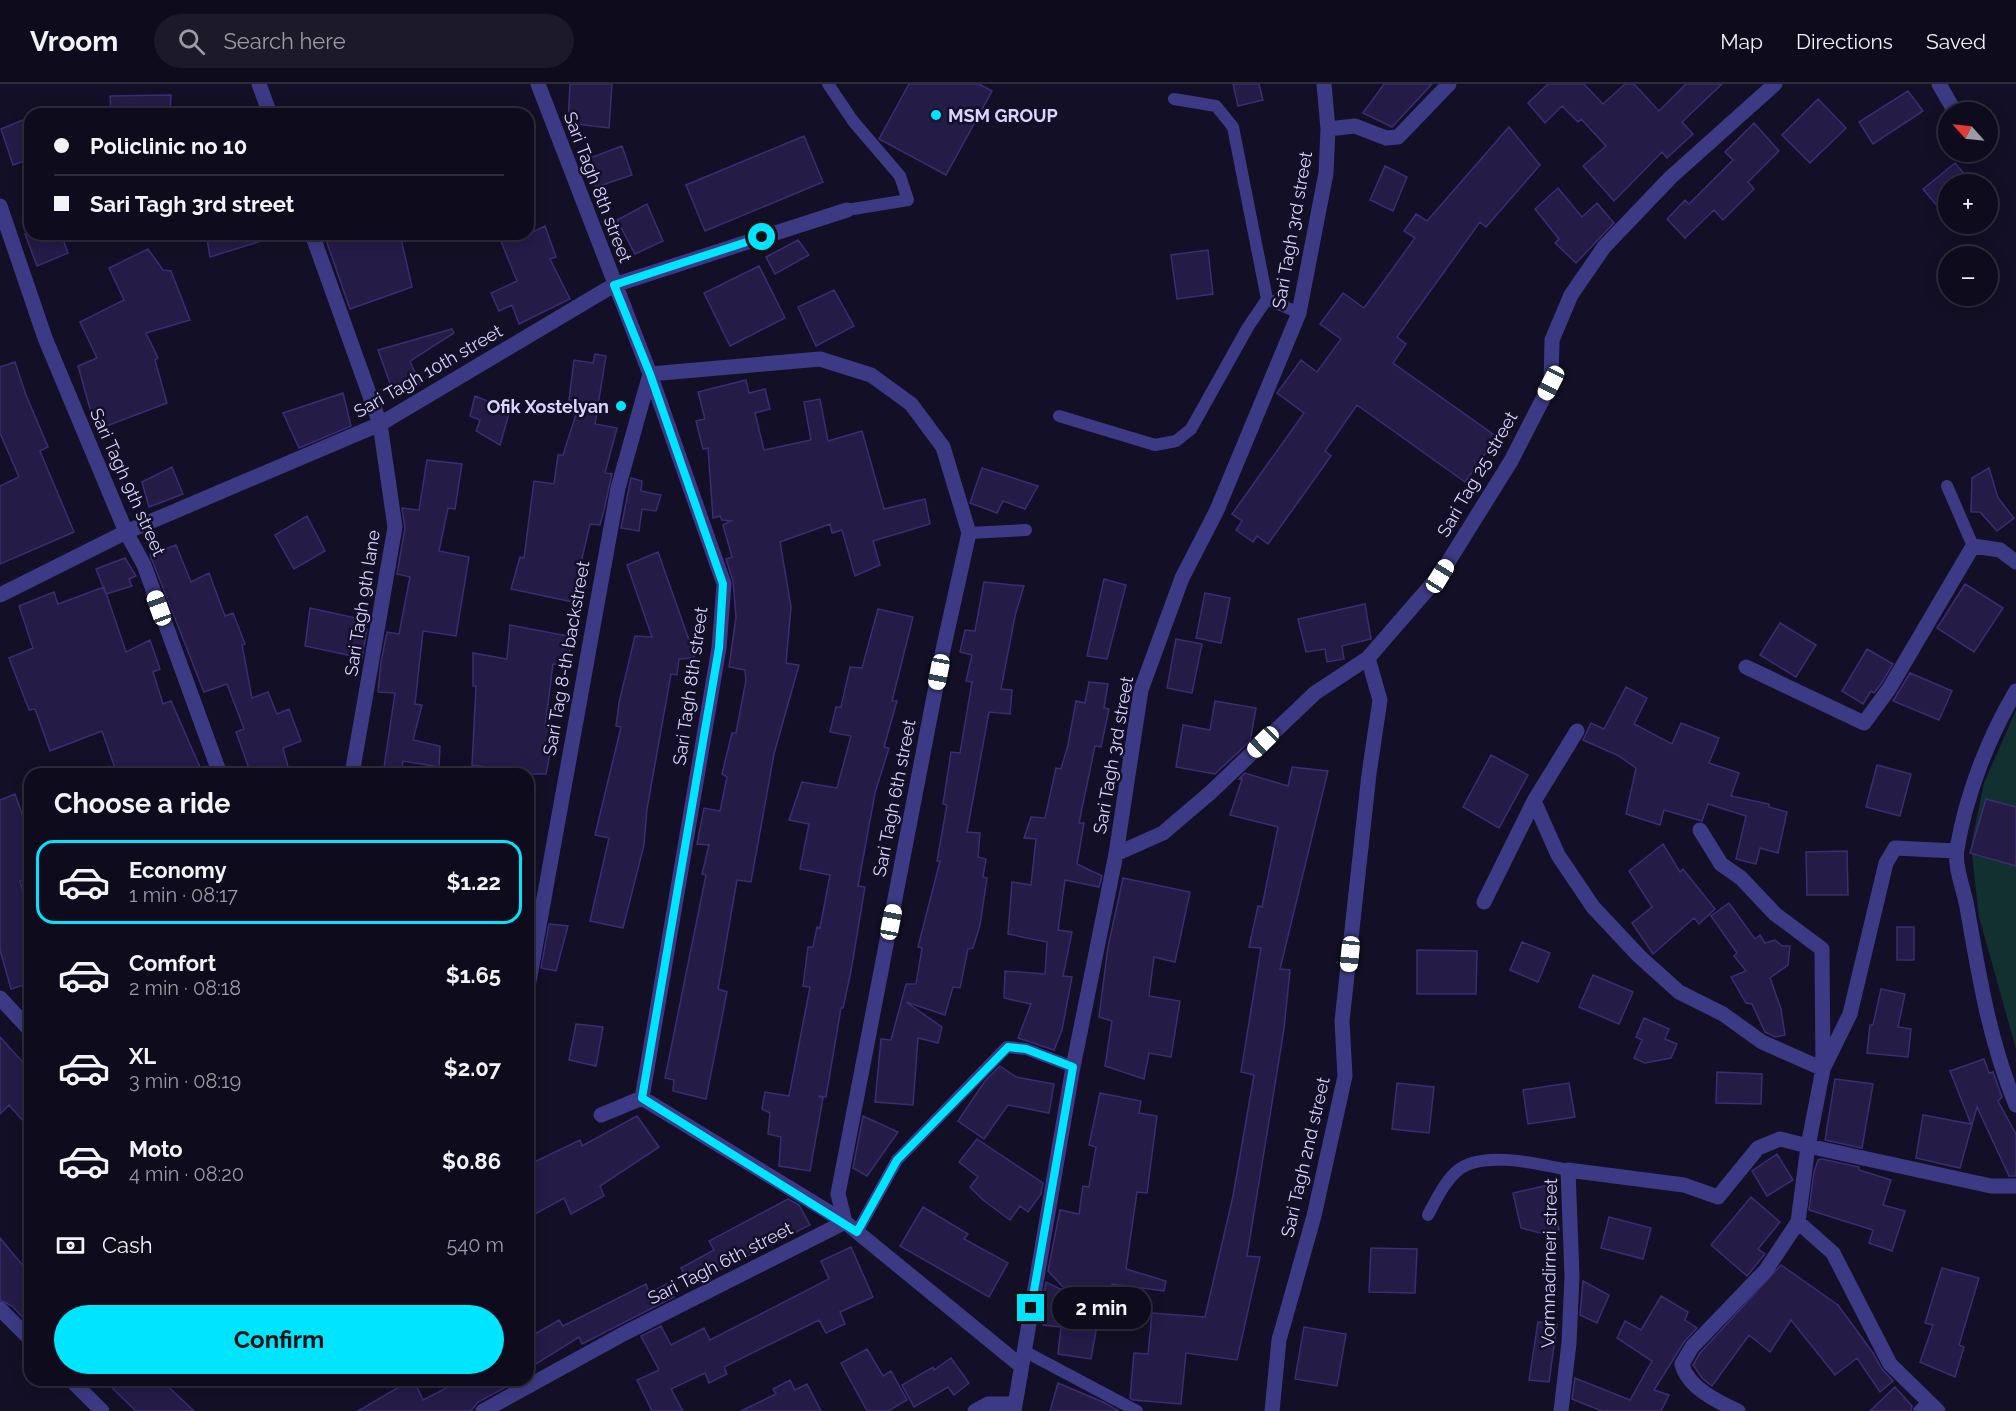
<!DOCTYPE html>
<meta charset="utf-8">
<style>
:root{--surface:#0e0b1c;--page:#1c1929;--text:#f1f3f6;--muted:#9b9ba3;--line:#2e2b3b;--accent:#00e5ff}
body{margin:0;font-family:Raleway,sans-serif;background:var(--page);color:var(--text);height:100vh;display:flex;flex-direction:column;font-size:22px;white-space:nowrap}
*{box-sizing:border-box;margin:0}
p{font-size:20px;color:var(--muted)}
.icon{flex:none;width:33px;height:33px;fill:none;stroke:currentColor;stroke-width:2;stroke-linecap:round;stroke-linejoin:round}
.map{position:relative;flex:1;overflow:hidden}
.drawer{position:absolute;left:24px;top:684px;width:510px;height:618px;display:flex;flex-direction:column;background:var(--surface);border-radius:18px;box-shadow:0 3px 15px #0003,0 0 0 2px var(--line)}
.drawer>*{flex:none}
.hud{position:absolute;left:24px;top:24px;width:510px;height:132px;border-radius:18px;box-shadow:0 3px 15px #0003,0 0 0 2px var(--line);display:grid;align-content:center;height:132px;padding:0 30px;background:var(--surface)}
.needle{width:39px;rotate:297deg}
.controls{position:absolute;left:1938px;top:18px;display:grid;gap:12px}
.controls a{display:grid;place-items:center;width:60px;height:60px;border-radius:50%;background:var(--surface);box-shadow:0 3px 15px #0003,0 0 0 2px var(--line);font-size:30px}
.end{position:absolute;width:27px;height:27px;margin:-14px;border:8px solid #00e5ff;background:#111;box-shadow:0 0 0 3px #111}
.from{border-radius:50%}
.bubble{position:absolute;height:42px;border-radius:21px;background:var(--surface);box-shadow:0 3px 15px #0003,0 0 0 2px var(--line);font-size:20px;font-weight:700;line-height:42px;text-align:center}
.car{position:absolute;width:18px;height:36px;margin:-18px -9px;border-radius:8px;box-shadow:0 0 4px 2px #0007;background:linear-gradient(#fff 24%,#345 0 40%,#fff 0 76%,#345 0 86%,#fff 0)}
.hud b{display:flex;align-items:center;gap:21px;height:57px;font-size:22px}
.hud b+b{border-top:2px solid var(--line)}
.hud i{width:15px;height:15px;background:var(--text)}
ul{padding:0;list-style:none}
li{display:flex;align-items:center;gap:18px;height:84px;margin:0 12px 9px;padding:0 18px;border:3px solid transparent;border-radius:18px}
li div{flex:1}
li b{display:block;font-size:22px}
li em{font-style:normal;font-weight:700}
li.selected{border-color:var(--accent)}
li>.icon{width:54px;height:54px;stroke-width:1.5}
h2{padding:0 30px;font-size:27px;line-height:72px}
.pay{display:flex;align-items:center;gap:15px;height:66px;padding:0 30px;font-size:22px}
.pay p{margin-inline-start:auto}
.primary-button{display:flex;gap:12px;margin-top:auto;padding:12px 30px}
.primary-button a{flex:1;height:69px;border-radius:36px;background:var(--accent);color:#111;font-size:24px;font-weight:700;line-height:69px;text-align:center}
header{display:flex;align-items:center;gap:36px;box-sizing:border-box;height:84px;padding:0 30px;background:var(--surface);border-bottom:2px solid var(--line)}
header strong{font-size:28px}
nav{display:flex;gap:33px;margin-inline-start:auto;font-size:21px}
.search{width:420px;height:54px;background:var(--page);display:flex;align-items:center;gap:15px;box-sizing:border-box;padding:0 21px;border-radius:33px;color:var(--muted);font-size:22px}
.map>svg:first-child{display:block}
.green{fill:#12302f}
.building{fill:#241b47;stroke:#3b2d73;stroke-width:1.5}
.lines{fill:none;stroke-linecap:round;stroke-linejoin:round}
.lane{stroke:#3d3a85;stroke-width:12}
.street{stroke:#3d3a85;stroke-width:15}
.route{stroke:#00e5ff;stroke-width:8}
.poi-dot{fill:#00e5ff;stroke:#130f26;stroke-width:2}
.labels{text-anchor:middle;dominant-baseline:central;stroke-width:5;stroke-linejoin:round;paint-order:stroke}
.poi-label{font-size:18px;font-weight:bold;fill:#d9d4ff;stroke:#130f26;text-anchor:start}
.street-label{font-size:18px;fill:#d9d4ff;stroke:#130f26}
</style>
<header>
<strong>Vroom</strong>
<div class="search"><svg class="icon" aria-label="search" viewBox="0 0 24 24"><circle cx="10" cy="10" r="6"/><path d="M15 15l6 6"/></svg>Search here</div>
<nav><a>Map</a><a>Directions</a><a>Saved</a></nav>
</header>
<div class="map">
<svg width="2016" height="1327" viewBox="0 0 2016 1327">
<rect width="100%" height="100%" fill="#130f26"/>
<path class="green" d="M2016 626V965L1979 833 1971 762 1984 699Z"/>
<path class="building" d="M570 0H612L609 44 568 39Z
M909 0H979L992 7 946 91 879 55Z
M1233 0H1259L1263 16 1238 22Z
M1384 0H1432L1392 43 1363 29Z
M1548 0H1584L1603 20 1625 0H1634L1659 27 1686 0H1722L1682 38 1693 50 1667 74 1662 68 1614 117 1583 82 1606 62 1581 35 1578 38 1562 22 1545 39 1528 19Z
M1908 7 1923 27 1873 60 1859 38Z
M171 11 170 30H111L110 12Z
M1818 15 1846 44 1810 79 1782 51Z
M30 33V75L13 81 1 45Z
M1754 39 1779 67 1748 98 1754 105 1723 136 1714 126 1685 154 1667 135 1685 116 1689 120 1733 76 1725 68Z
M1509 43 1540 81 1486 143 1480 138 1397 253 1406 260 1393 279 1497 353 1465 398 1357 321 1325 367 1331 372 1268 460 1257 452 1253 458 1236 446 1242 437 1232 430 1304 329 1277 309 1301 276 1317 288 1341 255 1320 240 1343 209 1364 224 1415 154 1404 147 1416 130 1427 137Z
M804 52 823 98 705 147 686 101Z
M622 62 632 91 596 103 585 76Z
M1955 79 1973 100H1948V114L1938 123 1923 105Z
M1385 82 1407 93 1393 127 1370 116Z
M1558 104 1582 133 1597 119 1614 139 1576 179 1555 159 1559 155 1535 125Z
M647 120 663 157 635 170 617 136Z
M545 142 556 173 550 175 570 215 519 240 512 221 499 227 491 209 517 197 498 150H528Z
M25 150H61L68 169 37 182Z
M219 150H271V154L210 173 207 155Z
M324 150H400L412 203 350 225Z
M798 156 809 171 775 190 766 173Z
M148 165 163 186 171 187 190 236 146 249 158 274 155 276 167 319 96 346 78 282 97 274 80 238 124 216 109 184Z
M1208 166 1213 210 1177 215 1171 171Z
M759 182 785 234 730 262 704 209Z
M834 206 854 242 816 262 798 223Z
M452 245 454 249 410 277 420 301 395 313 378 266Z
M595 270 606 272 595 340 617 344 605 389 612 390 604 426 600 441 590 440 580 483 588 485 578 519 511 505 520 473 524 474 534 397 554 400 558 371H563L580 318 569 316 574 276 593 279Z
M15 278 26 311 48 363 40 367 74 448 0 480V402L19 393 0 349V283Z
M746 296 749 309 765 305 770 325 755 329 764 366 811 356 804 318 820 315 828 357 862 347 884 425 925 415 930 440 873 457 880 481 855 492 842 446 832 449 830 440 780 458 791 523 786 579 799 581 774 670 751 798 737 796 718 905 727 908 706 1015 673 1007 674 996 665 994 706 791 702 790 709 761 697 760 704 724 720 727 727 693 722 690 732 649H736L746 596 745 586 729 583 736 533 733 497 726 475 732 473 723 441 731 437 722 436 720 432 713 434 708 364 703 365 696 337 705 335 698 308Z
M343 309 351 342 299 364 283 329Z
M475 312 510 326 500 361 476 347 480 336 470 332Z
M427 376 462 380 455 425 448 424 439 467 469 473 456 552 423 547 415 620 422 621 413 656 440 662 439 683 403 677 401 690H383L395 609 378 608 381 578 387 548 399 550 410 493 397 490 405 444 402 424 419 426Z
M172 383 183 410 149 423 142 398Z
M982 384 1038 402 1025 425 1003 417 997 429 970 419Z
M1989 384 1998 414 2014 434 1997 447 1980 428H1971L1972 394Z
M631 394 642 397 641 407 661 411 656 427 642 425 639 447 621 444Z
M307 432 325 467 294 485 275 451Z
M176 461 191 498 209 489 225 532 233 529 245 560 242 561 252 614 268 608 277 630 289 625 301 657 283 664 290 690H251L236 648 244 645 227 600 204 608 150 471Z
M658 468 689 556 697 557 694 574 679 575 677 591 671 590 647 725 644 761 623 844 590 837 609 754 595 751 621 643 616 642 619 619 635 552 652 553 627 481Z
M125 474 136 492 129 495 132 502 106 510 96 485Z
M1104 495 1126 501 1107 575 1087 572Z
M984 498 1024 502 1015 532 1001 605 1012 606 1010 630 989 628 967 748 980 749 978 773 986 775 983 793 987 794 980 841 973 864 968 865 960 904 953 903 945 931 906 918 942 943 938 959 918 954 913 1021 875 1018 881 955 891 956 906 900H916L922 864 918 863 940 777H937L947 721 943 720 951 668 960 669 972 598 966 597 972 571 960 568 965 546 975 547Z
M1965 500 2003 524 1974 568 1937 544Z
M104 503 126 568 150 556 160 585 153 588 163 620 171 617 203 690H117L102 647 50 667 35 625 29 626 9 574 33 564 19 522 54 508 58 520Z
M1205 509 1230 514 1221 559 1196 554Z
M1365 520 1371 555 1342 562 1344 575 1327 578 1325 565 1306 568 1298 535Z
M310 524 365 536 362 544 367 545 362 574 305 562Z
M878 525 913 533 892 617H897L884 663 889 664 875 709 858 802 865 803 851 887 843 924H841L826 1013 818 1012 823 1014 810 1087 779 1082 781 1053 768 1050 770 1029 762 1025 765 1008 789 1012 810 903 803 902 808 863H813L817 843 820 844 830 791 800 785 809 740 789 736 802 698 837 704 851 652 830 648 836 623H841L850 583 862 584Z
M1780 539 1816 561 1796 593 1760 571Z
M510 541 573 553 566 582 553 580 545 643 555 645 546 690H486L487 683 472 681 476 602H473V569L507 575Z
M1176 555 1202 560 1192 609 1167 604Z
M1867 565 1893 580 1881 600 1874 609 1871 607 1863 620 1842 607Z
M1910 589 1952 607 1939 636 1893 617Z
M1089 598 1108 600 1104 624 1109 625 1101 663 1095 662 1079 739H1084L1077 780 1102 792 1099 803 1065 796 1058 846 1072 848 1063 892 1072 893 1062 946 1054 966 1018 954 1031 920 1004 914 1005 887 1045 890 1047 858 1008 850 1012 798 1031 801 1036 755 1024 754 1031 733 1045 734 1056 684 1061 685 1068 661 1076 617 1085 619Z
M1626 603 1647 614 1634 640 1672 660 1681 639 1719 654 1709 679 1739 689 1731 712 1769 720V723L1787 728 1778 769 1760 764 1756 780 1736 775 1746 732 1708 720 1702 737 1664 726 1660 741 1626 730 1636 684 1617 671 1583 656 1591 639 1604 645Z
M1215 617 1256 624 1250 657 1215 690 1176 683 1183 641 1210 646Z
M1491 671 1528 691 1499 744 1463 723Z
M1877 681 1911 690 1900 732 1866 723Z
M1292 683 1328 687 1280 885 1290 886 1284 945 1247 1172 1260 1173 1237 1276 1186 1269 1181 1320 1133 1316 1130 1314 1134 1269 1148 1270 1152 1229 1205 1233 1233 1112 1254 991 1241 988 1261 864 1249 863 1258 822 1262 823 1278 743 1230 731 1242 695H1239L1245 689 1288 702Z
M15 710 30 752V793L20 797 30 833V899L11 905 0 866V716Z
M1986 715 2016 723V782L1970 769Z
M1663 760 1680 788 1683 785 1715 825 1699 840 1694 834 1653 870 1632 839 1652 823 1629 787Z
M1847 767 1848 811H1807L1806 768Z
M1123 794 1190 808 1175 878 1154 873 1149 912 1180 917 1171 973 1149 969 1144 995 1105 982 1112 937 1099 933 1108 863Z
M1729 819 1755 855 1760 851 1765 859 1775 856 1782 862H1790L1788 881 1770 894 1781 925 1785 951 1775 953 1765 948 1752 920 1746 919 1731 893 1746 887 1734 872 1737 869 1711 832Z
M549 840 568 842 556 887 541 884Z
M1897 843H1914V876H1897Z
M1522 858 1550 869 1538 898 1510 886Z
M1417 866 1477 867 1476 910H1417Z
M1593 891 1633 908 1619 940 1579 923Z
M1881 905 1905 910 1898 943 1911 945 1908 973 1867 969 1870 941H1873Z
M1644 934 1669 945 1665 955 1677 960 1671 974 1645 979 1634 974 1642 956 1636 953Z
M576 940 603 943 596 982 569 976Z
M0 953 30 986V1045L9 1021 0 1030Z
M1984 975 1989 989 1993 988 2002 1013 1998 1017 2016 1050V1092H2009L1977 1023 1960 1084 1916 1074 1923 1031 1971 1040 1950 987Z
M1000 982 1016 993 1054 1000 1049 1029 1008 1021 984 1055 958 1037 985 997Z
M1717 988 1762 990 1761 1020 1716 1019Z
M1835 995 1873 1000 1862 1064 1825 1056Z
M1397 999 1434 1003 1429 1049 1392 1045Z
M1569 999 1575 1033 1528 1040 1523 1006Z
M1100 1009 1141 1017 1139 1029 1157 1032 1147 1109 1137 1108 1126 1185 1166 1197 1164 1207 1112 1200 1109 1232 1099 1230 1091 1275 1058 1270 1061 1243 1043 1241 1047 1221 1042 1220 1046 1198 1070 1210 1048 1187 1060 1126 1079 1130 1083 1102 1089 1103 1096 1063 1089 1061Z
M637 1032 659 1063 600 1102 604 1112 571 1130 564 1114 528 1134V1081L580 1056 582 1062Z
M863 1032 898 1048 867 1092 853 1084Z
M977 1055 1043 1099 1041 1110 1028 1128 1020 1122 1010 1136 983 1116 970 1103 978 1093 959 1078Z
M1777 1070 1793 1096 1767 1112 1752 1087Z
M1822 1075 1859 1083V1086L1891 1096 1883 1121 1905 1127 1892 1167 1869 1159 1873 1146 1809 1126 1814 1088 1818 1076Z
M1549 1101 1559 1146 1544 1150 1521 1144 1513 1109Z
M1751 1113 1780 1138 1758 1165 1765 1170 1747 1192 1711 1161Z
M788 1115 799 1121 810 1141 690 1201 681 1184 714 1166 709 1157Z
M923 1123 968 1150 964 1155 1008 1179 989 1213 900 1162Z
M1609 1133 1651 1144 1643 1175 1601 1164Z
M0 1154 30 1190V1241L12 1222 0 1216Z
M851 1163 873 1213 840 1228 845 1240 826 1249 819 1236 724 1283 727 1290 709 1299 705 1289 671 1305 683 1327H652L637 1296 659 1286 641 1252 661 1242 671 1261 704 1244 710 1256 829 1195 821 1177Z
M1371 1164 1417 1165 1415 1209 1369 1208Z
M1781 1181 1838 1221 1873 1269 1882 1285 1893 1297 1880 1308 1857 1274 1835 1291 1791 1236 1770 1268 1749 1251 1712 1302 1703 1295 1693 1281 1700 1269Z
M1942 1184 1979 1194 1959 1261 1964 1263 1955 1293 1920 1278 1933 1241 1925 1239Z
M1583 1197 1609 1211 1597 1239 1580 1231Z
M646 1200 649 1209 667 1200 674 1213 582 1260 579 1253 528 1285V1254L559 1236 563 1242Z
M1661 1212 1688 1228 1685 1236 1697 1244 1684 1258 1654 1306 1669 1311 1661 1327H1602L1572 1315 1575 1294 1630 1316 1652 1277 1617 1254 1625 1237 1641 1246Z
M1538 1238 1557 1240 1549 1298 1529 1296Z
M1304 1243 1346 1250 1337 1302 1295 1295Z
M867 1265 883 1292 891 1287 907 1316 888 1327H867L841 1279Z
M951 1274 969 1299 954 1311 948 1303 914 1323 902 1301 933 1283 934 1286Z
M104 1296H161L194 1327H136Z
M411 1296H414L423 1316 462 1296H519L478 1318 471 1327H358Z
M790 1296 795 1306 807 1300 821 1327H741L776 1310 773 1305Z
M1058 1299 1103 1318 1119 1327H1050Z
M1895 1303 1912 1322 1911 1327H1870Z"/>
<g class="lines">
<path class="lane" d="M828 0 853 37 900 92 908 116 847 126
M1174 15 1216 22 1233 43 1267 215 1299 229
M1059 332 1155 361 1176 357 1191 345 1248 243 1267 215
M1947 402 1973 462
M969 449 1026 446
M1428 1131C1436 1116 1444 1099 1456 1088 1479 1065 1540 1080 1568 1086
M857 1148 897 1076 1007 963 1026 965 1073 983
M1024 1267 1137 1327
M1919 1327 1929 1317"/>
<path class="street" d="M259 0 270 30
M538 0 650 290 724 500 719 564 642 1014
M1939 0 1954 26
M1328 45 1355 42 1386 54 1398 53 1449 0
M0 122 45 254 126 448 144 481 220 690
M312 150 380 340 395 443 352 690
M0 511 126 448 380 340 614 201 847 126
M1746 583 1864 639 1889 605 1973 462 2000 466 2016 478
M2016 607C1988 654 1966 711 1957 765 1954 782 1964 806 1967 823 1979 892 1989 956 2016 1021
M1534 717 1558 771 1593 823 1639 872 1679 908 1723 930 1762 958 1823 985 1822 865 1775 830 1741 794 1721 780 1700 746
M1956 767 1895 764 1886 779 1850 930 1823 985 1808 1062 1991 1102H2016
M1116 770 1163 749 1211 708 1315 609 1368 574 1440 491 1511 377 1551 299 1552 256 1571 211 1604 163 1671 93 1775 0
M1484 818 1534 717 1577 647
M0 914 30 946
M642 1014 845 1138 1021 1282
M601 1031 642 1014
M1798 1138 1833 1169 1890 1280 1938 1327
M0 1225 30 1255
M71 1296 102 1327
M483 1327 625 1249 845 1138 838 1110 943 566 969 449 943 363 911 320 871 291 820 275 650 290 618 404 528 903
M975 1327 988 1320H1015
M1014 1327 1073 983 1116 770 1141 606 1182 494 1217 426 1299 229 1326 89 1328 45 1324 0
M1272 1327 1279 1256 1314 1132 1345 992 1342 937 1369 690 1380 616 1368 574
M1561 1327 1569 1259 1572 1192 1568 1086 1684 1101 1718 1113 1758 1064 1780 1055 1808 1062 1798 1138 1766 1186 1692 1263 1682 1280C1687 1303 1718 1318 1738 1327"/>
</g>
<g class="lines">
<path class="route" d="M762 153 614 201 650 290 723 500 719 564 642 1014 857 1148 897 1076 1008 963 1026 965 1073 983 1031 1224"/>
</g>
<g class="poi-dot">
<circle cx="936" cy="31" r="6"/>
<circle cx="621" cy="322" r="6"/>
</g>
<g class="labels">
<g class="poi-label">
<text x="948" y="31">MSM GROUP</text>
<text x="609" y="322" text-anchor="end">Ofik Xostelyan</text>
</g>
<g class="street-label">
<text transform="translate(598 103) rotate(69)">Sari Tagh 8th street</text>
<text transform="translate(1292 146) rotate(-80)">Sari Tagh 3rd street</text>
<text transform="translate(428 287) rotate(-30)">Sari Tagh 10th street</text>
<text transform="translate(1477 390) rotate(-60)">Sari Tag 25 street</text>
<text transform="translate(128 398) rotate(66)">Sari Tagh 9th street</text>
<text transform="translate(362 519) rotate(-81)">Sari Tagh 9th lane</text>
<text transform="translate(566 574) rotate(-80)">Sari Tag 8-th backstreet</text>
<text transform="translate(690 602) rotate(-82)">Sari Tagh 8th street</text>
<text transform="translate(1113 671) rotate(-80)">Sari Tagh 3rd street</text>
<text transform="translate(894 714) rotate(-79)">Sari Tagh 6th street</text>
<text transform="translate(1305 1073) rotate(-77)">Sari Tagh 2nd street</text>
<text transform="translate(720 1179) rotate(-27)">Sari Tagh 6th street</text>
<text transform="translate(1549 1179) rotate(-89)">Vormnadirneri street</text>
</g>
</g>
</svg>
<div class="controls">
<a><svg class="needle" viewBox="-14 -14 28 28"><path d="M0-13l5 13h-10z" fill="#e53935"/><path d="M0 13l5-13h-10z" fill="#9b9ba3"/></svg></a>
<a>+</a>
<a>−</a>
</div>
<i class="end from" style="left:762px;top:153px"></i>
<i class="end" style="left:1031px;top:1224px"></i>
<div class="bubble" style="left:1052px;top:1203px;width:99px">2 min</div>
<i class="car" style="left:1551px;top:299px;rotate:207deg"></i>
<i class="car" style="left:1440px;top:492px;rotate:32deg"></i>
<i class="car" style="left:159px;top:524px;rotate:340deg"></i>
<i class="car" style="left:939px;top:588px;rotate:191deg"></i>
<i class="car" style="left:1263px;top:658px;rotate:226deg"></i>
<i class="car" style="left:891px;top:838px;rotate:11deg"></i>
<i class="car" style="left:1350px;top:870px;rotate:186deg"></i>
<div class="hud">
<b><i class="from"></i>Policlinic no 10</b>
<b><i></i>Sari Tagh 3rd street</b>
</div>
<section class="drawer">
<h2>Choose a ride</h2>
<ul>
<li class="selected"><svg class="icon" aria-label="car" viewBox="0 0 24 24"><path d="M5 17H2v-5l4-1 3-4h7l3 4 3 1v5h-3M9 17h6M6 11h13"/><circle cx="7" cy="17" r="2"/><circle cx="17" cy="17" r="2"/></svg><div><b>Economy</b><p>1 min · 08:17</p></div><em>$1.22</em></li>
<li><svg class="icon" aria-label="car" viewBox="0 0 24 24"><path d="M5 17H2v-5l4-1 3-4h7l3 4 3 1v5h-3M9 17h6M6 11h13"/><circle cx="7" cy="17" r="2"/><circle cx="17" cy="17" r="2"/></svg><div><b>Comfort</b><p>2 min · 08:18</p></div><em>$1.65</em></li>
<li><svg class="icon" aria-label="car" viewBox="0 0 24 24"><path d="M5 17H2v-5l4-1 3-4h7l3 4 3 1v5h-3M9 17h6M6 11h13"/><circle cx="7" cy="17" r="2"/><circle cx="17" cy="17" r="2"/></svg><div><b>XL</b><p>3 min · 08:19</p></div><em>$2.07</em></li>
<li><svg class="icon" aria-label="car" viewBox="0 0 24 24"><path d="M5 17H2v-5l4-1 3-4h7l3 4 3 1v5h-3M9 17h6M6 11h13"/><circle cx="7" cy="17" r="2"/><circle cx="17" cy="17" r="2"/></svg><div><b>Moto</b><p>4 min · 08:20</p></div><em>$0.86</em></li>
</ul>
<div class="pay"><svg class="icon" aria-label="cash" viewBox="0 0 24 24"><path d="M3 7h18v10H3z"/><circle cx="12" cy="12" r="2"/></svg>Cash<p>540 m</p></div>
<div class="primary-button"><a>Confirm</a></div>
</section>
</div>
